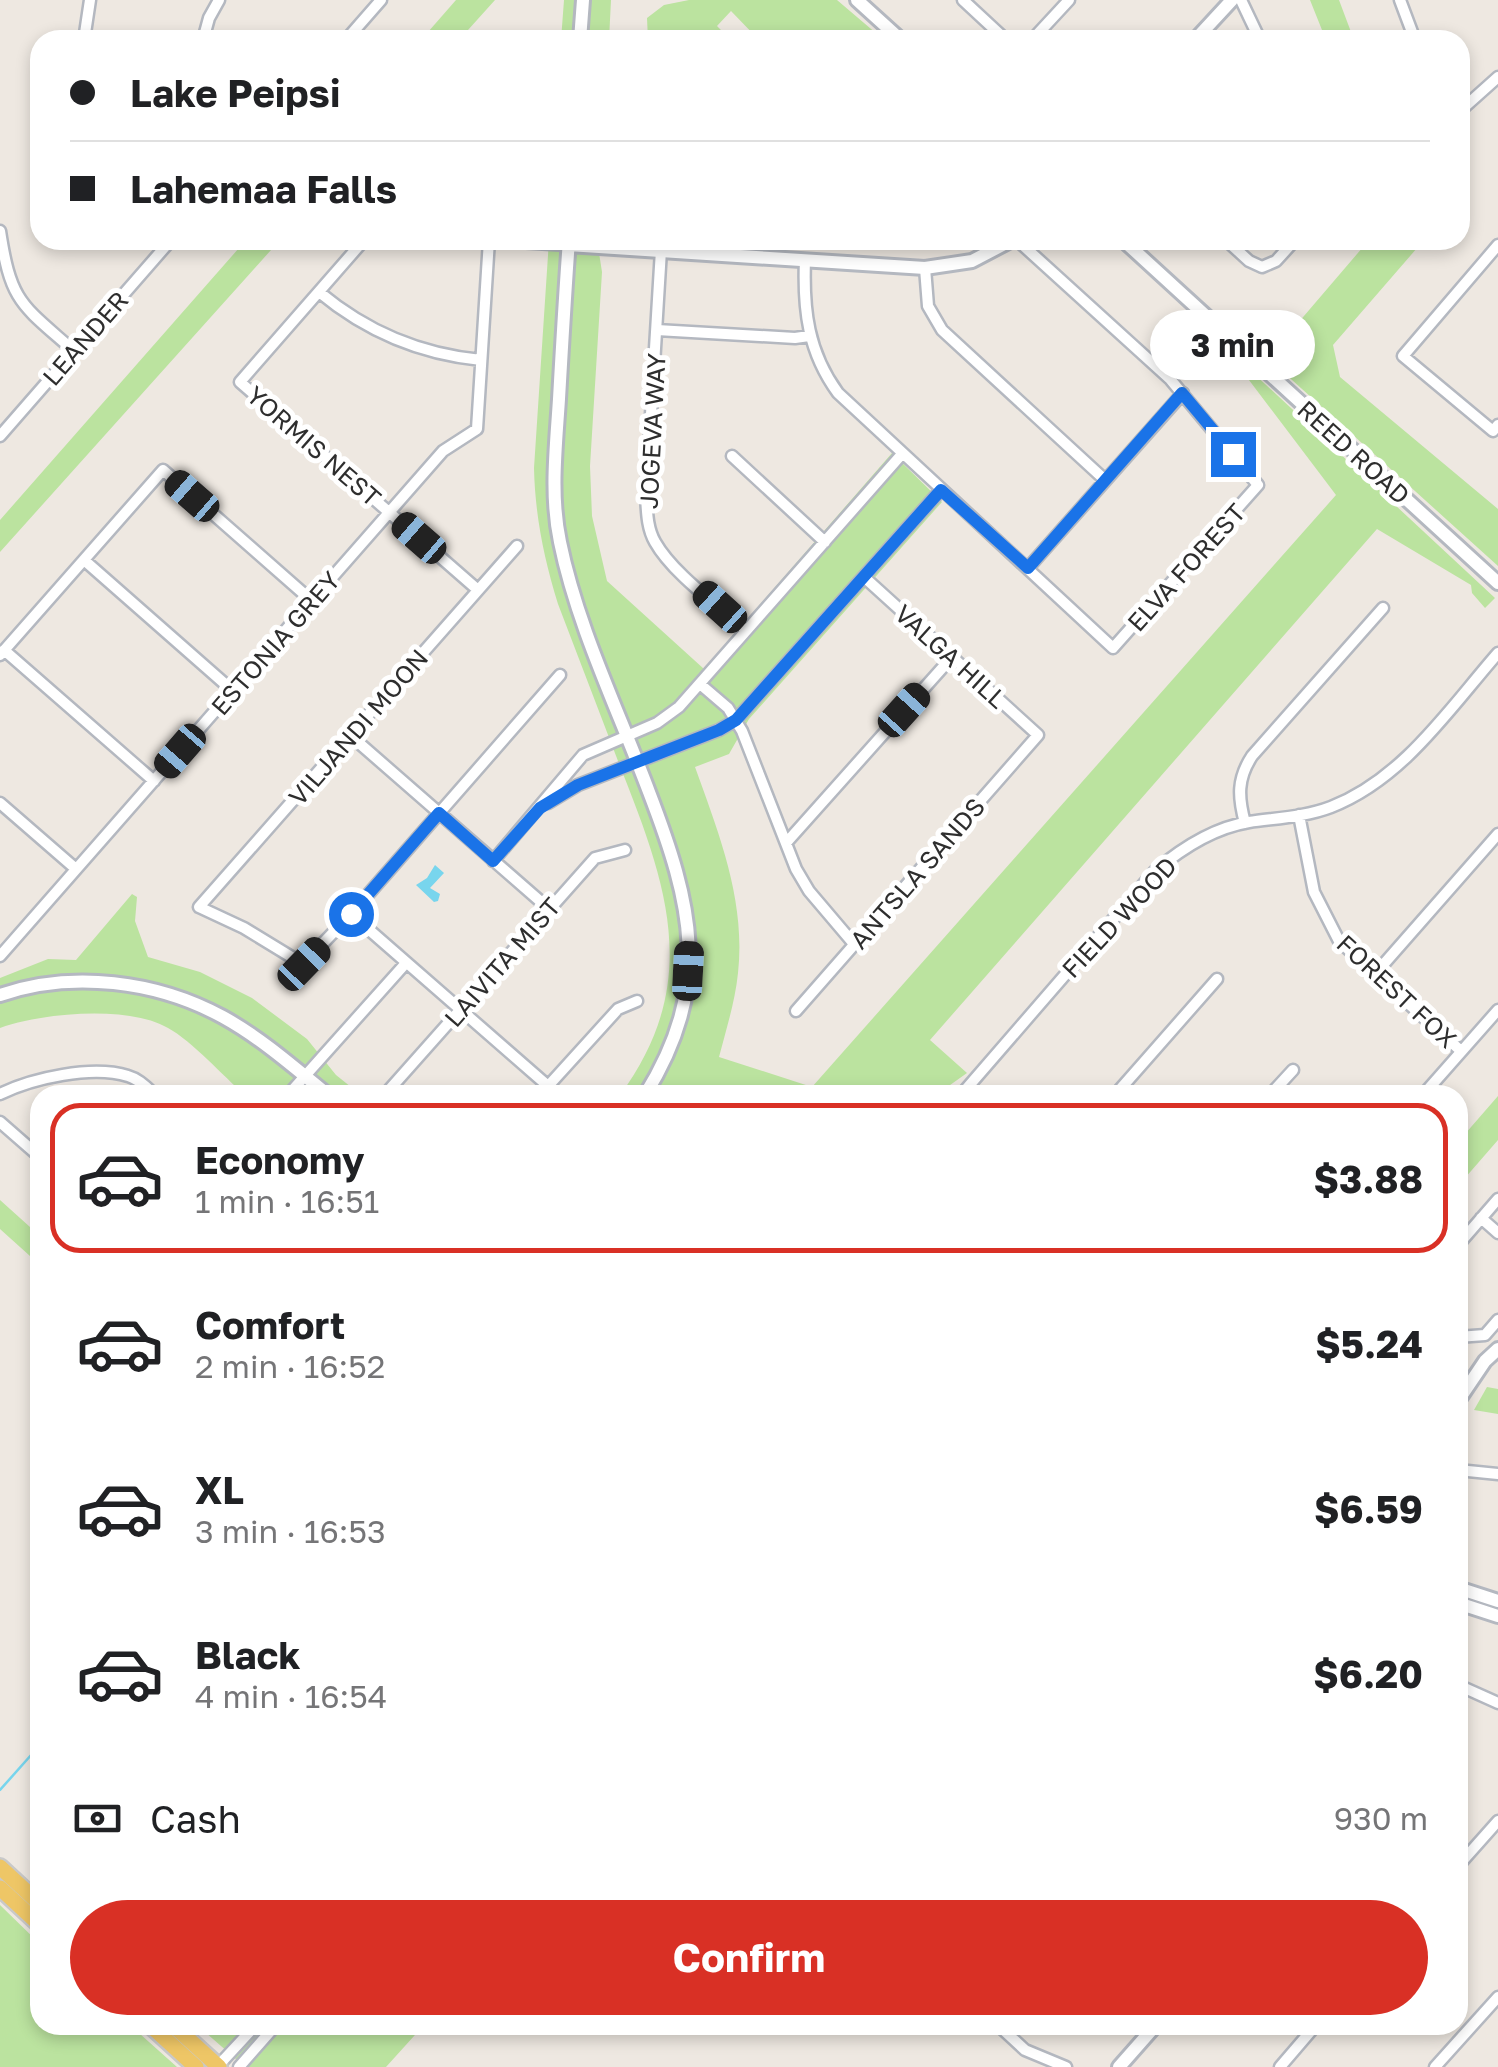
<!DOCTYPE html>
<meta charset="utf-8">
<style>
:root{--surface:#fff;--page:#f6f6f6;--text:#202124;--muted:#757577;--line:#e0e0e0;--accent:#d93025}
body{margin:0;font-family:"Golos Text",sans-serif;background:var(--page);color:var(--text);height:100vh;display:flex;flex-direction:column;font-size:38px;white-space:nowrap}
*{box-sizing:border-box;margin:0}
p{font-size:32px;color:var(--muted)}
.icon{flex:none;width:55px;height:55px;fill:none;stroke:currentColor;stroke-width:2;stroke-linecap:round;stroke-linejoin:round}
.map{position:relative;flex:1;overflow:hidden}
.details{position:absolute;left:30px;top:1085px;width:1438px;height:950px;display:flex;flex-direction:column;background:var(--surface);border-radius:30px;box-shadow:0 5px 15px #0003}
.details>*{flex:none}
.top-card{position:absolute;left:30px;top:30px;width:1440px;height:220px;border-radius:30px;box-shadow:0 5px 15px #0003;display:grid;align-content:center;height:220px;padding:0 40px;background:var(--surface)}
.end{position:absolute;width:45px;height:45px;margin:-22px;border:12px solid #1a73e8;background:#fff;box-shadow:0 0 0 5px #fff}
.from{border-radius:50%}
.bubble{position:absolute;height:70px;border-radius:35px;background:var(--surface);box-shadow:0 5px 15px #0003;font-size:32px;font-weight:700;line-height:70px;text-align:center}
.car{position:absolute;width:30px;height:60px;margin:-30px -15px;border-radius:12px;box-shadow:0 0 8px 2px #0007;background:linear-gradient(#222 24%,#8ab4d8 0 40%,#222 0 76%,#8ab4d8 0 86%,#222 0)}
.top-card b{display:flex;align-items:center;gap:35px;height:95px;font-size:38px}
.top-card b+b{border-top:2px solid var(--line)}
.top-card i{width:25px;height:25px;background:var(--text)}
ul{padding:18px 0 0;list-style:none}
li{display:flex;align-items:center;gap:30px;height:150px;margin:0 20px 15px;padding:0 20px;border:5px solid transparent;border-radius:30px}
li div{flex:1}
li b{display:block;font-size:38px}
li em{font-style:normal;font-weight:700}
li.selected{border-color:var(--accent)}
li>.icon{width:90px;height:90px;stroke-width:1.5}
.pay{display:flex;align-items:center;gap:25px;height:110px;padding:0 40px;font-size:38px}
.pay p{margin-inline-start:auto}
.cta{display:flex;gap:20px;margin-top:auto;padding:20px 40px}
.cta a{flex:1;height:115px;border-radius:60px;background:var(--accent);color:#fff;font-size:40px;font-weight:700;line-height:115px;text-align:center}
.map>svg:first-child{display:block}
.green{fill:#bbe39f}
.water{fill:#78d5ed}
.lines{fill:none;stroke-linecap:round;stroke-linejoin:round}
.stream{stroke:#78d5ed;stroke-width:2.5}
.minor-casing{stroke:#b4b8c0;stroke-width:15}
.tertiary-casing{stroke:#b4b8c0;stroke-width:18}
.primary-casing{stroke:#c9c9c9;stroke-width:20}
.minor{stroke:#fff;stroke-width:10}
.tertiary{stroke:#fff;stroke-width:12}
.primary{stroke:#eec666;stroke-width:15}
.route{stroke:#1a73e8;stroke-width:12}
.labels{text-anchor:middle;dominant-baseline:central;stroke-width:10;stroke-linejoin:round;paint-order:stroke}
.street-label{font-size:25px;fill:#2e2e2e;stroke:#fff}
</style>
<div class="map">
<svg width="1498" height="2067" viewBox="0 0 1498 2067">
<rect width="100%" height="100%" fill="#eee8e1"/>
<path class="green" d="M456 0H495L459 40H421Z
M564 0H611L609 40H561Z
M689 0H837L884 40H759L731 11 717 26 731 40H648L647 18 664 5Z
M1310 0H1339L1354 40H1326Z
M246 240H280L0 552V520Z
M549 240H597L602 272 590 466 592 516 607 581 704 669 892 453 942 502 749 719 729 754 695 767C719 834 746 901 738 973 735 1002 726 1030 719 1057L812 1087 1336 495 1221 343 1495 598 1485 608 1472 593 1471 585 1377 529 930 1040 967 1073 936 1095H620C705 980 665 880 618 761 598 709 578 656 558 604 544 559 535 515 534 468Z
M1369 240H1424L1333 345 1340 377 1498 509V566L1271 361 1274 351Z
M132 894 137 897 135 921 148 957 200 972 252 998 307 1039 336 1075 361 1095H245C223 1076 192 1041 168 1028 129 1005 41 1013 0 1028V978L48 959 76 960Z
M1498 1096V1140L1458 1186V1142Z
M0 1200 40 1236V1265L0 1229Z
M1487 1387 1498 1389V1414L1474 1410Z
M0 1905 40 1944V2025H130L177 2067H0Z
M197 2025H424L386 2067H245Z"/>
<path class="water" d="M435 865 444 873 430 888 440 894 438 901 434 902 416 885 427 878Z"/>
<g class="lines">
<path class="stream" d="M0 1790 40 1745"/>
<defs>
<path id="minor" d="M963 0 1006 40
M1241 0 1260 40
M1400 0 1415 40
M84 40 90 0
M203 40 209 18 219 0
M346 40 381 0
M1032 40 1069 0
M1460 111 1498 77
M0 231C11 303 21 304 74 351
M364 240 240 382 478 590
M485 240 568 245
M1226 240 1249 261 1262 267 1276 261 1295 240
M1498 245 1403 356 1493 431 1498 425
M661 250 646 496C647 512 647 528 655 542 673 574 719 606 746 631
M805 260C803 310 808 352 838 393L1113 648 1258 485 1170 379 1017 240
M925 268 928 306 942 330 1105 480
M319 292C367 332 419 354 481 360
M657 330 795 338 809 336
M0 436 171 240
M732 456 825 542
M517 546 199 907 244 928 303 964 351 914 560 675
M84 560 233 691
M1028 568 1183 393
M4 650 154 781
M0 655 163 470 312 601
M700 684 728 708 742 731 796 869 809 891 854 944
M351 736 548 908
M0 803 76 869
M548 803 578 785 719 730 736 720 941 490
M1299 815 1314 892 1339 941 1461 1051
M1245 823C1238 797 1237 779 1252 756L1383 608
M786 843 952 657
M493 861 583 755 657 723 679 707 902 454
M351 914 548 1086
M0 956 443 451 477 429 489 240
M1375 974 1498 834
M796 1011 1038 735 864 577
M389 1090 595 858 625 850
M0 1094C33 1078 92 1065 128 1076 139 1079 147 1088 155 1095
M288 1095 406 963
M540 1095 618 1009 637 1001
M961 1095 1155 871C1182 848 1213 828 1249 822 1276 818 1305 817 1331 807 1403 779 1449 709 1498 653
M1115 1095 1217 979
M1270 1095 1293 1070
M1423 1095 1498 1010
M0 1122 40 1157
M1481 1218 1498 1233
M1458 1245 1498 1199
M1458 1337 1485 1335 1498 1320
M1458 1470 1498 1474
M1458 1685 1498 1703
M1458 1866 1498 1821
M998 2025 1025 2050 1066 2067
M218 2066 256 2025
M239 2067 276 2025
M1280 2067 1316 2025
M1435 2067 1498 1997"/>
<path id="tertiary" d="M857 0 901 40
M580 40 583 0
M1195 40 1232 0
M569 240C565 293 562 346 559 399 556 447 550 495 560 542 577 626 619 712 649 792 692 904 713 986 645 1095
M1123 240 1498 583
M568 245 925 268 972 261 1012 240
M0 995C72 970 157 981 223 1017 261 1038 295 1068 328 1095
M1458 1401 1485 1361 1498 1349
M1458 1588 1498 1601
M1458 1603 1498 1616
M1119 2067 1156 2025"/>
<path id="primary" d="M0 1867 40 1904
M0 1888 40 1925
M150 2025 196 2067
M173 2025 219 2067"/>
</defs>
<use href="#minor" class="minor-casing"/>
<use href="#tertiary" class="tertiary-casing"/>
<use href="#primary" class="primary-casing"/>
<use href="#minor" class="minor"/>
<use href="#tertiary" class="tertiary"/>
<use href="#primary" class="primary"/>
</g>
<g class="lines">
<path class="route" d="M351 914 439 813 493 861 540 808 578 785 719 730 736 720 941 490 1028 568 1182 393 1233 454"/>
</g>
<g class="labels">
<g class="street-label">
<text transform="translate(85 338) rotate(-49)">LEANDER</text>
<text transform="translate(652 431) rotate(-87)">JOGEVA WAY</text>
<text transform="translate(314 446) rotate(41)">YORMIS NEST</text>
<text transform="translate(1354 452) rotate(42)">REED ROAD</text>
<text transform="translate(1186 567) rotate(-48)">ELVA FOREST</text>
<text transform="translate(275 643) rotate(-49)">ESTONIA GREY</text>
<text transform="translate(951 656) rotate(42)">VALGA HILL</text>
<text transform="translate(358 727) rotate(-49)">VILJANDI MOON</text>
<text transform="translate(917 873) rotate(-49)">ANTSLA SANDS</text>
<text transform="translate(1119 917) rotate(-47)">FIELD WOOD</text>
<text transform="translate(502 962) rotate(-49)">LAIVITA MIST</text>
<text transform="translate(1397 991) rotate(43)">FOREST FOX</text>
</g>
</g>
</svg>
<i class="end from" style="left:351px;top:914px"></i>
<i class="end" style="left:1233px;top:454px"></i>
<div class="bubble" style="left:1150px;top:310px;width:165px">3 min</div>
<i class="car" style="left:192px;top:496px;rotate:311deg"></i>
<i class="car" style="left:419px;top:538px;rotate:311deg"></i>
<i class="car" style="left:720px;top:607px;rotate:312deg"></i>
<i class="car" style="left:904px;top:710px;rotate:42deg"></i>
<i class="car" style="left:180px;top:751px;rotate:221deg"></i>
<i class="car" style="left:304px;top:964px;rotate:44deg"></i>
<i class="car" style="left:688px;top:971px;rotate:3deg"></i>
<div class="top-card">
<b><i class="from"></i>Lake Peipsi</b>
<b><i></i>Lahemaa Falls</b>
</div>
<section class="details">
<ul>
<li class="selected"><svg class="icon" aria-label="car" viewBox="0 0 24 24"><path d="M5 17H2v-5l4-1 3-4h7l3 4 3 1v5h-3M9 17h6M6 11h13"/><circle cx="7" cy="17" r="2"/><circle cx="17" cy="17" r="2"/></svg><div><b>Economy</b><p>1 min · 16:51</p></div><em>$3.88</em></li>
<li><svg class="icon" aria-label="car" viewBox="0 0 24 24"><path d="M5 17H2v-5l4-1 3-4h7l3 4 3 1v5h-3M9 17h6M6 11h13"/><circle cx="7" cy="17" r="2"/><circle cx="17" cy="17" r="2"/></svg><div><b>Comfort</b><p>2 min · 16:52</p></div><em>$5.24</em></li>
<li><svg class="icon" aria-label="car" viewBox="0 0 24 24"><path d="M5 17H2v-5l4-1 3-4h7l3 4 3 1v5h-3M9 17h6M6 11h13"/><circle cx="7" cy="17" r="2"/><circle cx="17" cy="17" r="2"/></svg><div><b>XL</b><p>3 min · 16:53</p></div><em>$6.59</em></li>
<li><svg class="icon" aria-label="car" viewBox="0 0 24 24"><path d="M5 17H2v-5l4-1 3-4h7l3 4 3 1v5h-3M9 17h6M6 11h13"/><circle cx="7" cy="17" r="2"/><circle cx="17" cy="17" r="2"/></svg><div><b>Black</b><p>4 min · 16:54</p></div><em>$6.20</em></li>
</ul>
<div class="pay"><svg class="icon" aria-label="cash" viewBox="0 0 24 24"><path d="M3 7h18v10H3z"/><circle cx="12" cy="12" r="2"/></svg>Cash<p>930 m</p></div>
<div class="cta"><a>Confirm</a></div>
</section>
</div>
